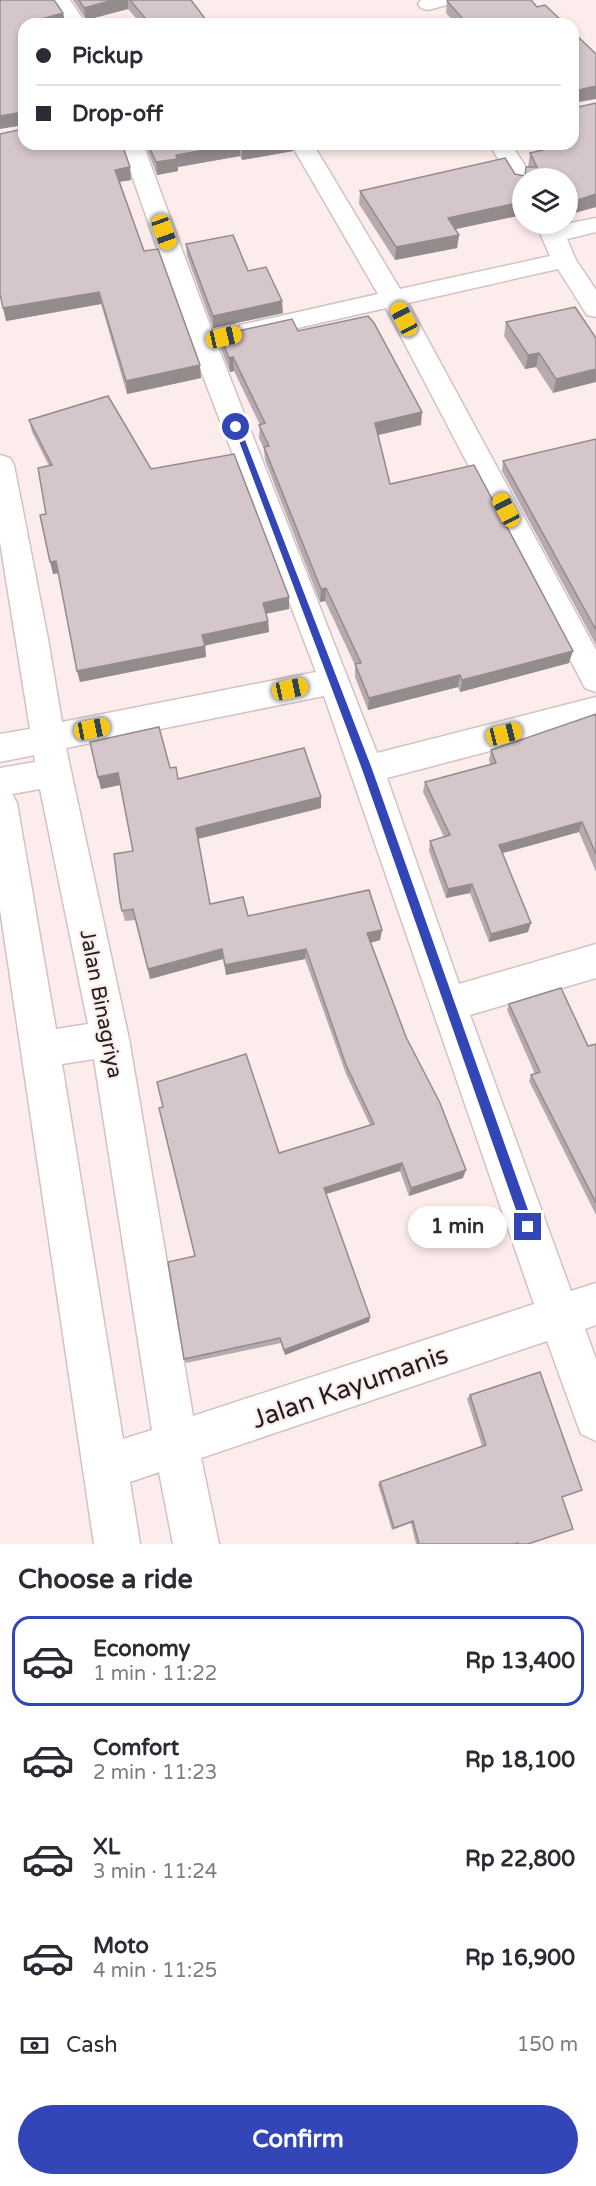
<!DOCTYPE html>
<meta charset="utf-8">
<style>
:root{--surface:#fff;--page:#f7f7f7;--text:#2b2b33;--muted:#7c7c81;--line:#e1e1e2;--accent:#3246b8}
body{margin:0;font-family:"Varela Round",sans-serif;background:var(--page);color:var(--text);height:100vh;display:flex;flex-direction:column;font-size:22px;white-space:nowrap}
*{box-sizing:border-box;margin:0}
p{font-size:20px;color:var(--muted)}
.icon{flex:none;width:33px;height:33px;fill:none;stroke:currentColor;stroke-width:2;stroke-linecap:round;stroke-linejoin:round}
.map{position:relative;height:1544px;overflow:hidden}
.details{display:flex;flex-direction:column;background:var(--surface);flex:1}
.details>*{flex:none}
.banner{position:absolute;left:18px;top:18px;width:561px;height:132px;border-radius:18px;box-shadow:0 3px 9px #0003;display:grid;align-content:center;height:132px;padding:0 18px;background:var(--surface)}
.tools{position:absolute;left:512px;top:168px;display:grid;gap:12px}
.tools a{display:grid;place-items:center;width:66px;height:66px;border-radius:50%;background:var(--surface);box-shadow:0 3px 9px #0003;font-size:30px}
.end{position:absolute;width:27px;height:27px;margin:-14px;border:8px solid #3246b8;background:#fff;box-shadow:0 0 0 3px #fff}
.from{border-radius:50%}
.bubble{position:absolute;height:42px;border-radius:21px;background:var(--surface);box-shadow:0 3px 9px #0003;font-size:20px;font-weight:800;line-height:42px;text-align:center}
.car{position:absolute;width:18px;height:36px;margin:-18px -9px;border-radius:8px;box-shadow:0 0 4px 2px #0007;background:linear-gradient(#f5c518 24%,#345 0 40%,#f5c518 0 76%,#345 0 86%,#f5c518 0)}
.banner b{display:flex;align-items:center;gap:21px;height:57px;font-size:22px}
.banner b+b{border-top:2px solid var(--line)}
.banner i{width:15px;height:15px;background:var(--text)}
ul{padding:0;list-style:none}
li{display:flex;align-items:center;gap:18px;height:90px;margin:0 12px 9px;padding:0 6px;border:3px solid transparent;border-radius:18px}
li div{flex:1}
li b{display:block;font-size:22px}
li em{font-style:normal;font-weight:800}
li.current{border-color:var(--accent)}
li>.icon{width:54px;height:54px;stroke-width:1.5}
h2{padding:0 18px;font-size:27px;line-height:72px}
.pay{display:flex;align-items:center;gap:15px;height:66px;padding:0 18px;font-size:22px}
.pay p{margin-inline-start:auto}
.cta{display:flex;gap:12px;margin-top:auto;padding:12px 18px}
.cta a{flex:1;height:69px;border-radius:36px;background:var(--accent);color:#fff;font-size:24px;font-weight:800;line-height:69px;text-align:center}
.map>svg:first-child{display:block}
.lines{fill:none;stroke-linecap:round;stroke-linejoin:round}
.minor-casing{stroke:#d2c3c2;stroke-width:3}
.minor{fill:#fff;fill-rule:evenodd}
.wall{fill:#b6aaae}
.shaded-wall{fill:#948b8d}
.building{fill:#d4c6ca;stroke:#948b8d;stroke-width:1.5}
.route{fill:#3246b8}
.labels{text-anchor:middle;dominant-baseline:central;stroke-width:4.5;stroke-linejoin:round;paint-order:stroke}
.street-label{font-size:21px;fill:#231e1e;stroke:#fceceb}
.near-street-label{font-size:26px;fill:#231e1e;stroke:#fceceb}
</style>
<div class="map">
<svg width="596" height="1544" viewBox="0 0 596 1544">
<rect width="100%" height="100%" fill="#fceceb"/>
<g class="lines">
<defs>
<path id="minor" d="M50 0H70L86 24H66Z
M421 0H453L450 4 428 10 421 8 418 4Z
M121 144H143L216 342 377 753 596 697V723L387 778 459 984 596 944V978L470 1015 571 1291 596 1283V1325L585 1329 596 1359V1441L581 1434 547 1341 201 1458 219 1544H173L159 1472 130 1482 140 1544H94L0 909V768L35 762 34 755 0 762V734L30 729 0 542V455L10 458 14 465 48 639 62 722 316 672 190 342ZM324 696 534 1304 193 1416 129 1039 66 748ZM40 789 88 1024 56 1029 17 803 12 794ZM94 1059 152 1430 123 1439 62 1064Z
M291 144H313L400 289 550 256 536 224 561 225 596 218V232L567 239 576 260 596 290V317L587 315 558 269 408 303 596 650V692L585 688 386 308 249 339 240 337 236 331 240 325 249 323 378 294Z
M489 144H511L533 178H522V187L514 185Z"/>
</defs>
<use href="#minor" class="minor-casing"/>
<use href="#minor" class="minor"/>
</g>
<path class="wall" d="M0 0 63 13 65 24H24L130 167 131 180 120 182 144 251 201 378 127 394 101 304 6 321 23 125Z
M73 0H191L209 24H141L128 9 86 20Z
M447 1 537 7 453 21 446 13Z
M574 103V108L596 103V207L567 215V178H522V215L455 229 459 235 457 248 395 260 359 204 360 191 515 174 525 176 528 167 530 153 542 150 541 144H573Z
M145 144H293V151L242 160 240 156 178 167V171L157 175Z
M186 244 248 271 283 313 213 328 187 256Z
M575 307 553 393 536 367 525 369 504 336 506 322Z
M298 331 421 425 378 435 390 484 569 663 460 692 458 687 368 710 355 677V665L325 601 320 602 265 460 264 449 259 438 260 425 234 371 230 372 221 349 220 335Z
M29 420 151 469 289 609 266 614 268 621 269 632 205 645 206 657 80 682 58 573 53 574 46 514 49 466 32 432Z
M596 439V645L502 471 503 461Z
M596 714V872L579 832 502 853 528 932 489 942 470 893 446 898 429 851 430 841 444 837 423 792 425 782 490 764 489 760 491 750Z
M90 742 170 768 178 779 321 797V808L198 839 210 904 248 916 382 930 380 940 370 943 406 1037 463 1178 409 1196 400 1171 326 1194 369 1322 285 1355 281 1343 186 1363 184 1359 195 1256 279 1153 370 1125 346 1074 305 959 226 975 223 959 150 979 135 920 125 921 120 902 133 851 120 785 101 789Z
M509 1004 588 1046 596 1044V1215L529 1081 531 1075 535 1074 507 1010Z
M470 1395 582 1490 562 1497 528 1544H416L411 1523 392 1530 378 1484 380 1482 482 1446 467 1399Z"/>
<path class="shaded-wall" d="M113 0H128V9L86 20 84 8Z
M63 13 65 24H32L31 22Z
M596 86V99L573 103 574 91Z
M23 112 24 125 0 129V116Z
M240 144V156L178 167V171L157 175 156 162 176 155Z
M261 144H293V151L242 160V147Z
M318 144H336L317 147Z
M130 167 131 180 117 182 115 170Z
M596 194V207L567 215 569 203Z
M522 202V215L447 231 448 218Z
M459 235 457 248 395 260 396 247Z
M99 292 101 304 6 321 3 308Z
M282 301 283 313 213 328V316Z
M539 353 536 367 525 369 528 355Z
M233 357 234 371 230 372 229 358Z
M200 365 201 378 127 394 126 381Z
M596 369V382L553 393 556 379Z
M422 412 421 425 374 436 375 423Z
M56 561 59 573 53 574 50 562Z
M326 588 325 601 320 602 321 589Z
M289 597V609L263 614V603Z
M268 621 269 632 203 646 202 635Z
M205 646 206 657 80 682 77 671Z
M573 651 569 663 460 692 462 680Z
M460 675 458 687 368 710 369 698Z
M118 773 120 785 101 789 98 777Z
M321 797V808L197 839 196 828Z
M582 822 579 832 496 855 499 845Z
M472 884 470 893 446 898 448 889Z
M531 923 528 932 489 942 491 934Z
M382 930 380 940 366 944 367 933Z
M222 949 223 959 150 979 148 969Z
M306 949 305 959 226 975 225 965Z
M402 1163 400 1171 323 1195 324 1188Z
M466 1170 463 1178 409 1196 411 1188Z
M370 1317 369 1322 285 1355 284 1350Z"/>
<path class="building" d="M0 0H54L63 13 31 22 33 24H24V144H122L130 167 115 170 144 251 158 249 200 365 126 381 99 292 3 308 0 294V134L23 129V112L0 116Z
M79 0H113L84 8Z
M130 0H191L209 24H150Z
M449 0H531L537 7 545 5 565 24H438L463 19 447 1Z
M573 32 596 54V86L574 91V108L596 103V194L569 203 567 201V178H522V202L448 218 459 235 396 247 360 191 505 158 515 174 525 176 526 167H537L530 153 547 149 546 144H573Z
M148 144H239L176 155 177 159 156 162Z
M240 144H261L242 147Z
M233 235 248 271 266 267 282 301 213 316 186 244Z
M575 307 596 338V369L556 379 539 353 528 355 506 322Z
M368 316 374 323 422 412 375 423 390 484 474 465 573 651 462 680 460 675 369 698 355 664 361 663 326 588 321 589 264 447 269 446 259 425 265 423 233 357 229 358 220 335 292 319 298 331Z
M108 396 151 469 234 454 289 597 263 603 268 621 202 635 205 646 77 671 56 561 50 562 40 515 46 514 38 468 52 465 29 420Z
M596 439V630L503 461Z
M596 714V854L582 822 499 845 531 923 491 934 472 884 448 889 430 841 450 835 425 782 496 763 491 750Z
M159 727 170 768 176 767 178 779 304 748 321 797 196 828 210 904 243 897 248 916 369 890 382 930 367 933 406 1037 440 1103 466 1170 411 1188 402 1163 324 1188 370 1317 284 1350 280 1338 184 1359 168 1262 195 1256 159 1108 163 1107 157 1082 246 1054 279 1153 374 1124 346 1065 306 949 225 965 222 949 148 969 133 909 122 911 120 902 114 854 133 851 118 773 98 777 90 742Z
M561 988 588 1046 596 1044V1203L531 1075 540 1072 509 1004Z
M540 1372 582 1490 562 1497 573 1529 528 1544H518V1543L514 1544H419L413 1521 394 1528 380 1482 486 1445 470 1395Z"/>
<path class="route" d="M233 425 240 427 372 769 534 1227 528 1233 522 1227 362 769Z"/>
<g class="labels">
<g class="street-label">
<text transform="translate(101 1004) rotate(79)">Jalan Binagriya</text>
</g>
<g class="near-street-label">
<text transform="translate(350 1387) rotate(-19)">Jalan Kayumanis</text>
</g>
</g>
</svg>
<div class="tools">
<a><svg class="icon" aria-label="layers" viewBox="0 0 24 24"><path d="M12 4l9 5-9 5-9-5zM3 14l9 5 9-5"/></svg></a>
</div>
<i class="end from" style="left:236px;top:427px"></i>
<i class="end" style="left:528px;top:1227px"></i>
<div class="bubble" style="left:408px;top:1206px;width:99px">1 min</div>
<i class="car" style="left:164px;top:232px;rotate:160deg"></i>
<i class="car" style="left:404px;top:319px;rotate:332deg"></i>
<i class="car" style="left:224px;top:337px;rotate:77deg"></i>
<i class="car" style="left:506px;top:510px;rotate:332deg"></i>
<i class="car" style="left:290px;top:689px;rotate:78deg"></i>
<i class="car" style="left:92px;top:729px;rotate:79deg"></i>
<i class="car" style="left:504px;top:734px;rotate:76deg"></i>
<div class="banner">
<b><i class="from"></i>Pickup</b>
<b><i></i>Drop-off</b>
</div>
</div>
<section class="details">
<h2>Choose a ride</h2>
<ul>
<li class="current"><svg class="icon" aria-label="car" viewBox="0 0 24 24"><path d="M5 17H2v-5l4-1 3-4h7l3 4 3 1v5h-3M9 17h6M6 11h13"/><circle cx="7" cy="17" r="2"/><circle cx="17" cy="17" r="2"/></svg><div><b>Economy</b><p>1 min · 11:22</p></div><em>Rp 13,400</em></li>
<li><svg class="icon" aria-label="car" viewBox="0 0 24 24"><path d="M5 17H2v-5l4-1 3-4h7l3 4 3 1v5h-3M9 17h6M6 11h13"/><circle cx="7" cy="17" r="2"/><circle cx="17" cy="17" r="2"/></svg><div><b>Comfort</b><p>2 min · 11:23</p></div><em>Rp 18,100</em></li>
<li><svg class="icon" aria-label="car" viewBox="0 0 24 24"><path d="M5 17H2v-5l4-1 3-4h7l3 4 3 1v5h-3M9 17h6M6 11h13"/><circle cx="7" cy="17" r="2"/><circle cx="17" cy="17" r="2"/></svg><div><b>XL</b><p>3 min · 11:24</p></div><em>Rp 22,800</em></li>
<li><svg class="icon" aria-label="car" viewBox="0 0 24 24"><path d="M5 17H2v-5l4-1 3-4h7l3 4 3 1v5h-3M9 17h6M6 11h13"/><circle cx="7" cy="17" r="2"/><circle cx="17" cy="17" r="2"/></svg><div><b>Moto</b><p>4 min · 11:25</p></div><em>Rp 16,900</em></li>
</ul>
<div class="pay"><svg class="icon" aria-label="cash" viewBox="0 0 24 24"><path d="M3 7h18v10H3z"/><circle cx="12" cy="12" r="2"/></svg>Cash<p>150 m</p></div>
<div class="cta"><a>Confirm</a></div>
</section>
